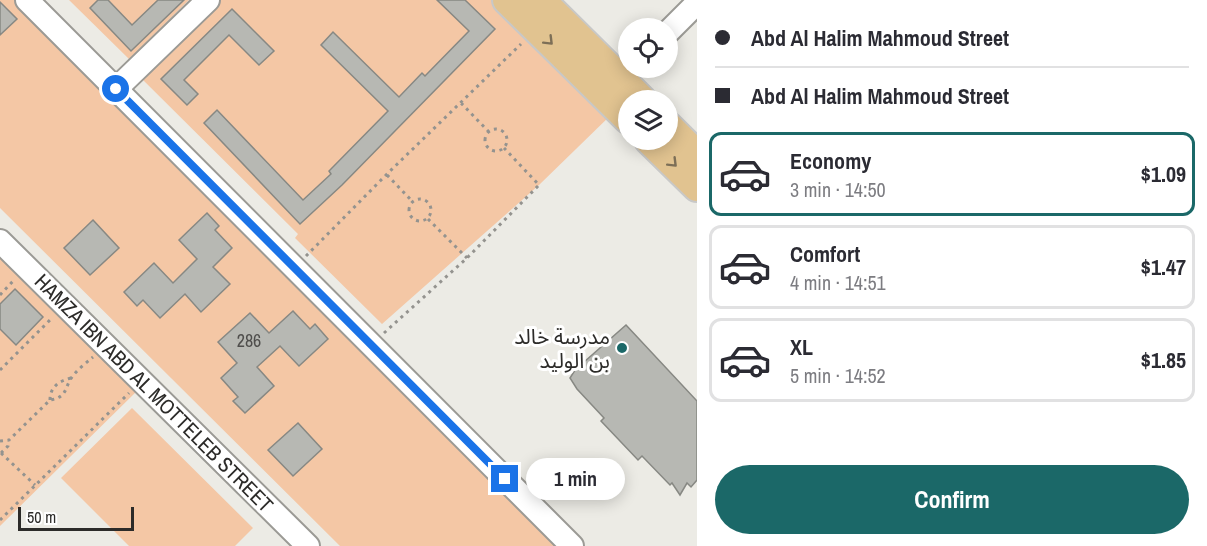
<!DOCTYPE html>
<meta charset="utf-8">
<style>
:root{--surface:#fff;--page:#f2f2f3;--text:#2b2b33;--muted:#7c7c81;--line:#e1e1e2;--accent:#1b6868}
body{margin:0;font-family:"Archivo Narrow","Noto Sans Arabic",sans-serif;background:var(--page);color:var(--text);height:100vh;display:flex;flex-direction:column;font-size:22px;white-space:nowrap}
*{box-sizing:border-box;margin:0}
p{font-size:20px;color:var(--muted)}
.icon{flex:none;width:33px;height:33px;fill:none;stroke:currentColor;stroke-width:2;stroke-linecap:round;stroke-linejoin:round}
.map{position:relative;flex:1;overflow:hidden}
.details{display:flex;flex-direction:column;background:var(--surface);width:510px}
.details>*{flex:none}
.banner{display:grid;align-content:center;height:132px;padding:0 18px;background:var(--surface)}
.tools{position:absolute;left:618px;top:18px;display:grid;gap:12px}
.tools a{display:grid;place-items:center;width:60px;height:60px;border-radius:50%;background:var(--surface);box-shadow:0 3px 15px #0003;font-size:30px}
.scale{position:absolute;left:18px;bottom:15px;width:116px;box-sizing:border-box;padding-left:6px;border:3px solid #2c2b29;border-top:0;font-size:16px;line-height:21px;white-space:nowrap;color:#2c2b29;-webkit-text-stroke:4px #fff;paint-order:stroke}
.end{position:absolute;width:27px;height:27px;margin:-14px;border:8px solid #1a73e8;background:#fff;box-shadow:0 0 0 3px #fff}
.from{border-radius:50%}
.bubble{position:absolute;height:42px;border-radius:21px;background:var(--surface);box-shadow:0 3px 15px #0003;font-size:20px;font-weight:700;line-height:42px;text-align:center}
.banner b{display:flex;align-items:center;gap:21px;height:57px;font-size:22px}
.banner b+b{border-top:2px solid var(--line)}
.banner i{width:15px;height:15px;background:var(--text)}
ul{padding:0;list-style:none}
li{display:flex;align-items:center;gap:18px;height:84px;margin:0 12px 9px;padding:0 6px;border:3px solid var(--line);border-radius:12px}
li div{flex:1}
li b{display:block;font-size:22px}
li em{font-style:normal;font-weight:700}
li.current{border-color:var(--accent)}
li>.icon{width:54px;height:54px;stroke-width:1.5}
.cta{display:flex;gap:12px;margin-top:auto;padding:12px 18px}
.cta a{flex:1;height:69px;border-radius:36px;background:var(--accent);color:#fff;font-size:24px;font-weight:700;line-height:69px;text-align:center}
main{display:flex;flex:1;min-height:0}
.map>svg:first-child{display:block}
.green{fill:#f4c7a5}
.building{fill:#b7b8b3;stroke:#878883;stroke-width:1.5}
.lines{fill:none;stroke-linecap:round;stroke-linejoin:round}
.minor-casing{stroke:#9b9a95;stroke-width:26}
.major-casing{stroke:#c8c8c7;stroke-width:32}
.path{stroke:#94938f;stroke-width:3;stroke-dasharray:3 4.5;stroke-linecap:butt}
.minor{stroke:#fff;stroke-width:22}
.major{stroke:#e1c390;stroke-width:28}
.oneway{stroke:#7d6f57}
.route{stroke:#1a73e8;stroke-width:8}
.poi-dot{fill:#1b6868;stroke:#fff;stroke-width:2}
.labels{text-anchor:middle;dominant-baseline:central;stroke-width:6;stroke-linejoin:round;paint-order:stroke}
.number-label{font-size:18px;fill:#4f4e4c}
.poi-label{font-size:21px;fill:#2c2b29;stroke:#fff;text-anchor:end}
.street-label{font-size:21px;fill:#2c2b29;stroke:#fff}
</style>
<main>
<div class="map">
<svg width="697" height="546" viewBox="0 0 697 546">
<rect width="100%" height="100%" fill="#ecebe5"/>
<path class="green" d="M0 0H20L561 546H340L0 208Z
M69 0H189L129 59Z
M217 0H499L613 113 539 185 382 324 295 238 298 234 141 78Z
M0 257 139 389 0 526Z
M132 408 253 528 235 546H129L61 478Z"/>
<path class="building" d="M98 0H108L132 25 158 0H184L131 51 90 8Z
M437 0H465L495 29 342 185 300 224 204 123 217 110 303 200 331 174 329 171 388 111 321 45 333 32 399 97 422 73 425 76 469 31Z
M0 2 17 19 0 35Z
M232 9 274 51 259 65 229 35 184 80 198 94 187 105 161 79Z
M207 213 219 226 215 230 232 248 213 267 230 284 201 312 185 294 160 318 143 300 137 306 124 292 154 263 173 283 197 259 179 240Z
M93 220 119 248 90 275 64 248Z
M15 289 43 317 16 345 0 329V304Z
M293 311 310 329 315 324 328 339 299 366 280 346 257 367 274 386 245 413 233 401 238 397 221 378 237 363 218 342 250 313 269 333Z
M626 325 697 401V480L691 487 687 483 680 495 672 483 670 485 642 456 638 460 601 421 604 418 577 389 570 378 575 370Z
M298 423 322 449 293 476 268 450Z"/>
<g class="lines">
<defs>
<path id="minor" d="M27 0 572 546
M668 32 697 3
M116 89 208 0
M0 241 308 546"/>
<path id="major" d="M507 0 628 119
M541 0 642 100
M668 126 697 155
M649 140 697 187"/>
</defs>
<use href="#minor" class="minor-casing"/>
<use href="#major" class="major-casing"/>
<path class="path" d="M461 103 489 132
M485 140a11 11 0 1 1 22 0a11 11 0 1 1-22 0Z
M387 175 413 202
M409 210a11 11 0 1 1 22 0a11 11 0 1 1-22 0Z
M428 219 467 258
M306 256 387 174 521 44
M0 295 15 279
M384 333 467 258 539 185 504 148
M0 370 53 317
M50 400C50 387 59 381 71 378
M0 441 9 440 50 400C68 397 64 388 72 377 77 370 86 363 93 357
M1 453 35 485
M1 453 8 446 9 440
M0 520 129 393"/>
<use href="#minor" class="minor"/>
<use href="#major" class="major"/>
</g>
<defs><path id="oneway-chevron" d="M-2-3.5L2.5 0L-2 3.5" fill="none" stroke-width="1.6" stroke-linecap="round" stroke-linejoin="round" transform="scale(1.5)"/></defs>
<g class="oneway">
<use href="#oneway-chevron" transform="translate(549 41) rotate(45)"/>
<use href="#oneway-chevron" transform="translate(673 163) rotate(45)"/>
</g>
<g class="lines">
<path class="route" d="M116 89 505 479"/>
</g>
<circle class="poi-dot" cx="622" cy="348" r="6"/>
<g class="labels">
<g class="number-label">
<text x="249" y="340">286</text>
</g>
<g class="poi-label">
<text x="610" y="336">مدرسة خالد<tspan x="610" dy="24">بن الوليد</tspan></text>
</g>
<g class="street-label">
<text transform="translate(154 393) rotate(45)">HAMZA IBN ABD AL MOTTELEB STREET</text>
</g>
</g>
</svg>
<div class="tools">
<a><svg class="icon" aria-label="locate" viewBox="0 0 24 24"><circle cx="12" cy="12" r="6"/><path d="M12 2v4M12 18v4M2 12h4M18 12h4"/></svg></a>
<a><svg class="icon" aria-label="layers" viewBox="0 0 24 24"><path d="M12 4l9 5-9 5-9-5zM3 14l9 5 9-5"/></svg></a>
</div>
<div class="scale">50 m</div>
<i class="end from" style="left:116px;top:89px"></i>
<i class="end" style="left:505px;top:479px"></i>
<div class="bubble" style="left:526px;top:458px;width:99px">1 min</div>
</div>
<section class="details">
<div class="banner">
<b><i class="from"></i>Abd Al Halim Mahmoud Street</b>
<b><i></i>Abd Al Halim Mahmoud Street</b>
</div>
<ul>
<li class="current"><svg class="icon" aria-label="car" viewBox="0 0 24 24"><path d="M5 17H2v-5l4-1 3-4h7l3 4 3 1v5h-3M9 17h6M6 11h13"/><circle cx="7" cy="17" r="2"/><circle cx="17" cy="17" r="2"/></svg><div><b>Economy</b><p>3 min · 14:50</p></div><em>$1.09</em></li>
<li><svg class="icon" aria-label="car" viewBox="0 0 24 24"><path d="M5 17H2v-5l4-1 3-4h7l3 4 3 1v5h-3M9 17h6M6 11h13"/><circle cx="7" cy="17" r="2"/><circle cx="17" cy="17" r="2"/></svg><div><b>Comfort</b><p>4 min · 14:51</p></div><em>$1.47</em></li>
<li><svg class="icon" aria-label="car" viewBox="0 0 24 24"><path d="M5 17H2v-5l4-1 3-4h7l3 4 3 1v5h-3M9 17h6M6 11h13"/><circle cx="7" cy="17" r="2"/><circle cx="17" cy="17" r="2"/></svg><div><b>XL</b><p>5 min · 14:52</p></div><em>$1.85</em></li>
</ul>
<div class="cta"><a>Confirm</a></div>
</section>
</main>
